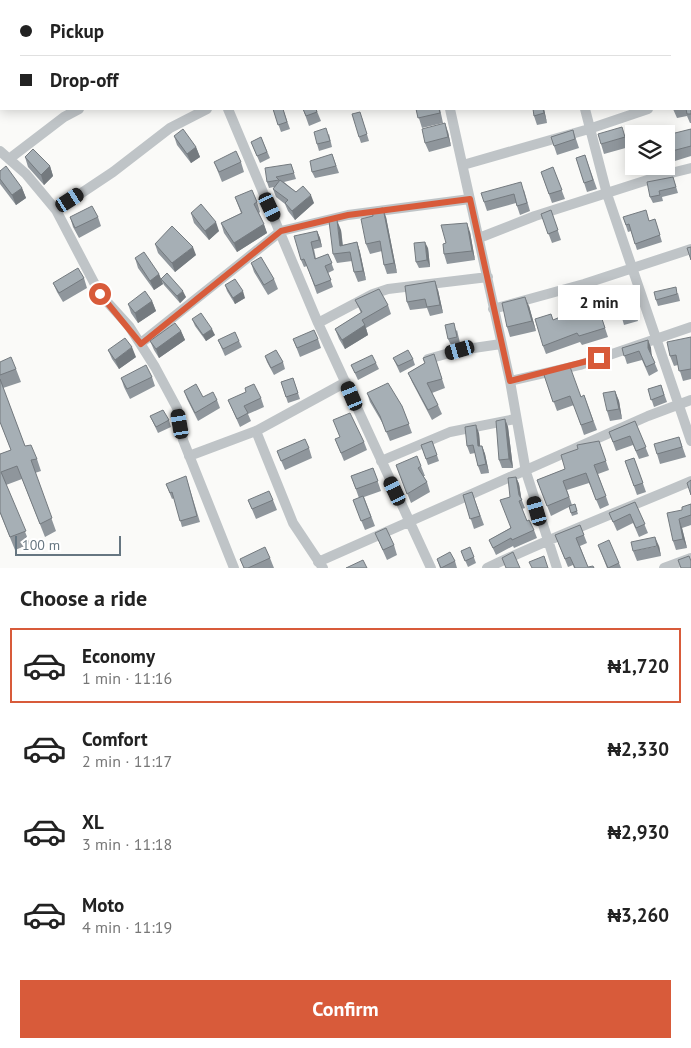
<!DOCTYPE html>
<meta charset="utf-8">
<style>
:root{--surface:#fff;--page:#f2f2f2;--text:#222;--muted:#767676;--line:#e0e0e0;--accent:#d85b3a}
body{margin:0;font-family:"PT Sans",sans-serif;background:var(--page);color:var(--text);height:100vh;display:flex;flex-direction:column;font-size:19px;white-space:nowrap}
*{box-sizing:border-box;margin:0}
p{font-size:16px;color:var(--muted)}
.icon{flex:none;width:28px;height:28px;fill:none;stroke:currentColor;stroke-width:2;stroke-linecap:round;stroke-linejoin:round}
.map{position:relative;height:568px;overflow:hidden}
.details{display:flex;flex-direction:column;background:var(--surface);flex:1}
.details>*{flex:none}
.top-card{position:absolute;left:0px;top:0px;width:691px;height:110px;box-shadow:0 2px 12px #0003;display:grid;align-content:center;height:110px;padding:0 20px;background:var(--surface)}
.tools{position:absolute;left:625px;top:125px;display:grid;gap:10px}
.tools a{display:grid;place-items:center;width:50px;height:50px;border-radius:0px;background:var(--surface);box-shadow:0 2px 12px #0003;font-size:25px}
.scale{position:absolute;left:15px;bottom:12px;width:106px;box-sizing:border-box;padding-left:5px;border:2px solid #667681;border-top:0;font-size:14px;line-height:18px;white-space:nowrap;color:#667681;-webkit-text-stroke:4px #fff;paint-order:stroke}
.end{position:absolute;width:22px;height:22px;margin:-11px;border:6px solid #d85b3a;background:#fff;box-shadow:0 0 0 2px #fff}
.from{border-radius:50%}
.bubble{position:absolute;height:35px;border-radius:0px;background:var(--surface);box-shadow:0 2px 12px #0003;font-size:16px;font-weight:700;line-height:35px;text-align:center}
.car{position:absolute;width:15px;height:30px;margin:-15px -8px;border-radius:6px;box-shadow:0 0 4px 1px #0007;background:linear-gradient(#222 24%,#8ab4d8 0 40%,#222 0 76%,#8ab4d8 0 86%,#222 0)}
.top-card b{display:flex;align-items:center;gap:18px;height:48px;font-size:19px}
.top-card b+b{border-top:1px solid var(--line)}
.top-card i{width:12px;height:12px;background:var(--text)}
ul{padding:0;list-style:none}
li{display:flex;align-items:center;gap:15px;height:75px;margin:0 10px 8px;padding:0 10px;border:2px solid transparent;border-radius:0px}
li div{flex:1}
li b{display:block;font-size:19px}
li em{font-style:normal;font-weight:700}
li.selected{border-color:var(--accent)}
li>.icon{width:45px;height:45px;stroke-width:1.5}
h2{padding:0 20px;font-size:22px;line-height:60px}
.button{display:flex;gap:10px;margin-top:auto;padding:10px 20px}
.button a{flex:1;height:58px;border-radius:0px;background:var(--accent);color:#fff;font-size:20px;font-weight:700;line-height:58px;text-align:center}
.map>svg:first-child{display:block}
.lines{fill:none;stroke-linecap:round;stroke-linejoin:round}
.minor{stroke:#bfc4c7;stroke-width:10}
.wall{fill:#8f969c}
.shaded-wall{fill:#747a7f}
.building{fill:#a6afb5;stroke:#747a7f}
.route{stroke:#d85b3a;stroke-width:6}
</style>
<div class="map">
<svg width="691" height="568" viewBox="0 0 691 568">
<rect width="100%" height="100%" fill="#fafaf8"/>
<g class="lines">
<path class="minor" d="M182 0V1
M413 0V1
M565 0 566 1
M73 1 74 0
M482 1 485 0
M690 15H691
M0 66 1 64
M228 109 318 323 431 568
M450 109 510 381 526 472 557 568
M585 109 607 194 691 441
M0 151 26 174 56 210 100 294 129 326 155 367 177 408 183 440 234 568
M9 159 64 117 79 109
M463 165 589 129 648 109
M56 210 113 172 170 128 207 109
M479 238 535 216 663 175 691 168
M493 309 584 284 691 249
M318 323 373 294 388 289 488 277
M141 343 281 231 348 215 470 199
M428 359 460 350 501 344
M510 381 580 365 691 327
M256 431 293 523 323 568
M189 456 256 431 346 382
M381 461 450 432 515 419
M318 562 648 416 691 400
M487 568C554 536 623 510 691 481
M664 568 691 558"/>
</g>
<path class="wall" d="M576 0H596L592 1H576Z
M691 93V123H690L687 116 677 118 673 109H690Z
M273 109H283L290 129 281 132Z
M303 109H316L321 121 309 126Z
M416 109H440L443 123 422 128Z
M544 109 547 123 537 125 534 116Z
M362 118 369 141 361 143 359 137Z
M691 129V156L675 161 672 151Z
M573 130 579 148 557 155 551 137Z
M448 132 451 146 429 152 425 143Z
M329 134 332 147 319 151 317 144Z
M174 136 196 147 200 157 191 163 177 145Z
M626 136 629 147 604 154 601 144Z
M261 137 270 158 260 163 251 142Z
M332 154 339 173 315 178 312 172Z
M585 155 597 189 587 192 576 158Z
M25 157 50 166 53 176 44 185 28 167Z
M214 162H241L244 172 222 182Z
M291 164 296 179 284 182 296 192 314 203 295 220 288 211 285 204 276 197 273 189 274 187 269 188 267 182Z
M553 167 565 199 552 203 541 172Z
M0 171 22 188 26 198 16 205 0 184Z
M673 177 678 193 662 197 663 201 653 203 650 197Z
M524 190 530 211 520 215 516 203 487 211 484 202Z
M235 197 257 202 260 212 259 213 267 233 237 252 224 233 221 223 241 213Z
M551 210 561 240 552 243 541 214Z
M191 213 219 231 209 240 194 223Z
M373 216 386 217 397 273 387 274 384 265 382 251 370 254 366 244Z
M70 217H98L101 226 79 238 73 227Z
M623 217 649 221 655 219 662 242 637 250 631 231 628 232Z
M341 230 343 245 357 242 360 252 366 280 358 282 354 272 352 261 337 263 333 254Z
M317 231 320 238 322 247 314 249 316 259 328 254 334 270 328 273 333 287 317 294 307 266 304 267 301 260Z
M470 232 475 260 447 264 444 254 446 243Z
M155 244 196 255 175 272 158 253Z
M428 248 430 267 419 268 416 262Z
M135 258 159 274 163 284 154 290 138 268Z
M251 263 274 279 278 289 268 295 254 272Z
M84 278 87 288 63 302 57 292 53 283Z
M161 279 186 297 180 303 164 285Z
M225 285 245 298 235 304 227 291Z
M438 290 443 313 430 316 427 308 410 310 407 302Z
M678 293 680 301 658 306 656 300Z
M355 300 388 305 391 314 366 328 368 335 345 349 339 339 335 329 361 313Z
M152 301 156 311 138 323 131 313 128 304Z
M529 306 536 331 510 337 507 327Z
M598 307 608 337 582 345 580 342 546 354 543 346 553 320 580 313Z
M635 310 638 321 624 325 622 318Z
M192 319 215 335 206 341 195 326Z
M457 330 460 343 451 345 448 339Z
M181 331 185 340 159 358 154 350 150 341Z
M691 337V379L683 381 678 365 674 366 670 356Z
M293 339H318L321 348 300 357Z
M218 340 239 341 242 347 225 356Z
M648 340 651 348V354L658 371 649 376 642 360 627 364 622 348Z
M108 350 136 357 119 369 112 359Z
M434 354 445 388 432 393 438 405 442 414 432 420 412 382 408 373 425 363Z
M265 356 283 362 285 369 274 375 267 362Z
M393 358 413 359 415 365 400 373Z
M0 362 16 369 21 382 3 388 25 446 37 459 41 471 35 473 56 531 45 537 22 479 6 485 30 544 15 550 0 513V454L11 450 0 422Z
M376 363 379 369 358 380 351 365Z
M544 375 581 397 584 395 597 430 584 435 574 405 557 411Z
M152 377 155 386 130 399 124 387 121 378Z
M293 378 300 399 288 403 281 382Z
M661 385 667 402 654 407 648 389Z
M184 391 203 397 217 400 220 408 198 421 187 399Z
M615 391 619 401 622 419 610 421 607 411Z
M367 393 402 406 412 433 390 441 383 424 370 402Z
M261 398 264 407 248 414 251 421 240 427 228 400Z
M150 416 169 420 171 427 158 433Z
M505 419 508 427 513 468H502L499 460Z
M635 421 649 456 639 459 633 445 616 451 609 432Z
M479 433 480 446H482L485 454 489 473 481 474 478 466 475 453 470 454 467 446Z
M679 437 686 457 660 464 657 454Z
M335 439 364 442 367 450 344 461Z
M432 441 439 461 428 465 421 445Z
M599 441 609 470 598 474 609 505 600 509 589 483 567 490 572 505 575 504 578 514 572 516 569 507 551 516 537 480 565 469 578 449Z
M309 448 312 458 285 470 277 451Z
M634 458 646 492 637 495 625 461Z
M396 465 421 466 425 476H423L427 482 430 492 411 503Z
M373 468 381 491 364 497 375 526 365 530 353 500 359 498 351 476Z
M516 477 519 484 521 498 525 508 522 509 527 521 534 530 537 538 514 548 513 546 496 555 489 540 510 528V497Z
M188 483 200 522 182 527 174 498 172 499 166 484Z
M472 492 484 525 474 529 463 495Z
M248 500H273L277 510 256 519Z
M635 502 648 533 639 537 633 523 617 531 609 513Z
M691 504V525L682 528 687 548 676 550 673 541 682 510Z
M580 525 587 543 580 546 588 567 594 568H574L573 565 568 567 555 535Z
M375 533 394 545 397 555 387 560Z
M598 545 619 563 621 568H607Z
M659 546 661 556 637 561 633 551Z
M470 547 476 563 468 567 461 551Z
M270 558 274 568H244L240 559Z
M437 559 455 561 457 568H440Z"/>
<path class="shaded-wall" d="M543 109H544L547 123 544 113Z
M445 123 448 132 451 146 448 137Z
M196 147 200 157 191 163 187 154Z
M50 166 53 176 44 185 41 175Z
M22 188 26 198 16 205 12 195Z
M311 195 314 203 295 220 292 211Z
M383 208 386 217 397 273 394 263Z
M337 220 341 230 343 252 340 246Z
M216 222 219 231 209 240 205 231Z
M467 223 470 232 475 260 472 251Z
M264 224 267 233 237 252 234 243Z
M317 231 320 238 322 247 319 240Z
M357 242 360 252 366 280 363 271Z
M425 242 428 248 430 267 427 260Z
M193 247 196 255 175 272 172 263Z
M159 274 163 284 154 290 150 281Z
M435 281 438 290 443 313 440 305Z
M183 291 186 297 180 303 177 296Z
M243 291 245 298 235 304 233 298Z
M525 297 529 306 536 331 532 321Z
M152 301 156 311 138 323 135 313Z
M365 325 368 335 345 349 342 340Z
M212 329 215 335 206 341 203 335Z
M181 331 185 340 159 358 156 349Z
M648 340 651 348 652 357 648 348Z
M132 347 136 357 119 369 115 360Z
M615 391 619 401 622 419 619 409Z
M505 419 508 427 513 468 509 459Z
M476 425 479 433 481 455 478 446Z
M482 446 485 454 489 473 486 464Z
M516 477 519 484 522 502 519 495Z
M679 519 682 528 687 548 683 539Z
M655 537 659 546 661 556 657 546Z"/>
<path class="building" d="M202 0H218L219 1H199Z
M242 0H254V1H243Z
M691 93V114H687L686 109H690V94Z
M273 109H283L287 122 278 125Z
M303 109H316L317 112 306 116Z
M416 109H439L440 113 418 118Z
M533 109H543L544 113 534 116Z
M360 112 367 134 359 137 352 114Z
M445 123 448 137 425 143 422 129Z
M622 127 625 137 601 144 598 134Z
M326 128 330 141 317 144 314 132Z
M183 129 196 147 187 154 174 136Z
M691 129V146L672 151 667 135Z
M573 130 575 139 554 146 551 137Z
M261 137 267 152 257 156 251 142Z
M33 149 50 166 41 175 25 157Z
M236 151 241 162 219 172 214 162Z
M332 154 336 166 312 172 310 161Z
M585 155 593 180 584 183 576 158Z
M291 164 294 173 276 177 279 180 267 182 265 168Z
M6 166 22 188 12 195 0 179V171Z
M553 167 562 190 549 194 541 172Z
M673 177 676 187 659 191 660 195 650 197 647 182Z
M280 180 296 192 303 186 311 195 292 211 285 203 288 200 273 189Z
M521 182 527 203 517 206 514 194 484 202 481 193Z
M252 190 257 202 254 204 264 224 234 243 221 223 242 213 235 197Z
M201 204 216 222 205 231 191 213Z
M92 206 98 217 75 228 70 217Z
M383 208 394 263 384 265 380 241 366 244 361 219 373 216 372 210Z
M551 210 558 230 548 234 541 214Z
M646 210 649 221 655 219 660 235 635 244 629 224 626 225 623 217Z
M337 220 340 246 357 242 363 271 354 272 350 252 333 254 329 221Z
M467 223 472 251 444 254 443 244 446 243 441 225Z
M172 226 193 247 172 263 155 244Z
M317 231 319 240 311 242 315 259 328 254 332 263 325 266 331 280 315 286 304 259 301 260 294 236Z
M425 242 427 260 416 262 414 243Z
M691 247V260L687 248Z
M144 252 159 274 150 281 135 258Z
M261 257 274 279 264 285 251 263Z
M78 268 84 278 59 293 53 283Z
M167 273 183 291 177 296 161 279Z
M235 279 243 291 233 298 225 285Z
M435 281 440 305 427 307 425 299 407 302 405 286Z
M676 287 677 294 656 300 654 292Z
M379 289 388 305 362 320 365 325 342 340 335 329 362 312 355 300Z
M145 291 152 301 135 313 128 304Z
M525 297 532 321 507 327 502 303Z
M633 304 635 315 622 318 619 307Z
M598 307 605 328 579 336 577 333 543 346 535 319 551 314 553 320 579 309 580 313Z
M201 313 212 329 203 335 192 319Z
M175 323 181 331 156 349 150 341Z
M454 323 457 337 448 339 445 325Z
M314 330 318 339 297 348 293 339Z
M235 332 239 341 223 349 218 340Z
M691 337V369L679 371 676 355 670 356 667 342Z
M125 338 132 347 115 360 108 350Z
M648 340V348L655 363 646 367 639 351 624 356 622 348Z
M276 350 283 362 271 368 265 356Z
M408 350 413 359 398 366 393 358Z
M434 354 442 379 427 383 438 405 428 410 408 373 425 363 423 358Z
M372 355 376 363 355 373 351 365Z
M11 357 16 369 0 375V362Z
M569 364 581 397 584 395 593 421 581 425 570 396 553 402 544 375Z
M146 365 152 377 127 389 121 378Z
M293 378 298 393 286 397 281 382Z
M0 379 25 446 31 445 37 459 31 460 52 518 40 524 17 466 1 472 26 531 10 537 0 512V454L11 450 0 422Z
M388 383 402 406 409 424 386 432 380 416 367 393Z
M196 384 203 397 213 392 217 400 195 413 184 391Z
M254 384 261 398 244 406 248 413 237 419 228 400 246 392 245 388Z
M661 385 664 395 651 400 648 389Z
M615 391 619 409 607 411 603 393Z
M163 410 169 420 156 427 150 416Z
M350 413 364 442 341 453 335 439 340 437 333 420Z
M505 419 509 459 499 460 496 421Z
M635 421 646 447 636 451 630 436 613 442 609 432Z
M476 425 478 446H482L486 464 478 466 473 445 467 446 465 427Z
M679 437 682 447 657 454 654 444Z
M305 439 309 448 281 461 277 451Z
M432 441 437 455 426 459 421 445Z
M599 441 606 461 594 465 606 496 596 500 586 473 563 481 569 497 547 506 537 480 565 469 561 455 578 449 577 445Z
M417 456 421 466 418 468 427 482 407 494 396 465Z
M634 458 643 483 634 486 625 461Z
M373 468 378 481 356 489 351 476Z
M186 476 197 516 180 521 172 492 170 493 166 484Z
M516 477 519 495 522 500 519 501 527 521 529 520 534 530 512 540 511 538 493 548 489 540 511 528 500 500 510 497 508 478Z
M691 480V495L687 483Z
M269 491 273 500 252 509 248 500Z
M472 492 480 516 470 519 463 495Z
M363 496 371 517 361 521 353 500Z
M635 502 645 524 636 528 630 514 613 522 609 513Z
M575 504 577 511 571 513 569 506Z
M691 504V515L679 519 683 539 673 541 667 513 682 510V507Z
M580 525 584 535 576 538 588 567 593 566 594 568H575L570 557 565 559 555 535Z
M386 528 394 545 383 550 375 533Z
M655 537 657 546 633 551 631 542Z
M609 540 619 563 608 568 598 545Z
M265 547 270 558 248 568H244L240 559Z
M470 547 474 557 465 561 461 551Z
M450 552 455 561 441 568 437 559Z
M513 552 520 568H506L502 558Z
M544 556 548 568H532L529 562Z
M689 556 691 561V568H681L678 560Z
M363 560 367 568H346Z"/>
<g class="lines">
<path class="route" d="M100 294 141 344 281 231 348 215 470 199 510 381 599 358"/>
</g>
</svg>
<div class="tools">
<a><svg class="icon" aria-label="layers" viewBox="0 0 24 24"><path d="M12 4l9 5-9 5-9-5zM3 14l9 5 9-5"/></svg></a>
</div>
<div class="scale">100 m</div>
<i class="end from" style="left:100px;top:294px"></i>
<i class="end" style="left:599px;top:358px"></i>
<div class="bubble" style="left:558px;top:285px;width:82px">2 min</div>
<i class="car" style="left:70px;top:200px;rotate:57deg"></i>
<i class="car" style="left:270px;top:207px;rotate:155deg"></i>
<i class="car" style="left:460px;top:350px;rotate:254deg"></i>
<i class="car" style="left:352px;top:396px;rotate:337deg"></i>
<i class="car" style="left:180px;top:424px;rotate:350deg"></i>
<i class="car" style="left:395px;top:491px;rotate:335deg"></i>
<i class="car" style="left:537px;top:511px;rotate:344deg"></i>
<div class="top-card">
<b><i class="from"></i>Pickup</b>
<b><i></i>Drop-off</b>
</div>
</div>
<section class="details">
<h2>Choose a ride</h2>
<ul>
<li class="selected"><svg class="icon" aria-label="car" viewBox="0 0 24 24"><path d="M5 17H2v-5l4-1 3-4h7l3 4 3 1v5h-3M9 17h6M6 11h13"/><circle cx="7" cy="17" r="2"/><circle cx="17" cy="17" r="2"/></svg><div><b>Economy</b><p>1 min · 11:16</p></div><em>₦1,720</em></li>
<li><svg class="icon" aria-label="car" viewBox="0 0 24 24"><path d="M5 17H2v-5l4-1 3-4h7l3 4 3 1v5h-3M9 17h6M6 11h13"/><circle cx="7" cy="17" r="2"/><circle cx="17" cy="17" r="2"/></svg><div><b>Comfort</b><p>2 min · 11:17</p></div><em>₦2,330</em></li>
<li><svg class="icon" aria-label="car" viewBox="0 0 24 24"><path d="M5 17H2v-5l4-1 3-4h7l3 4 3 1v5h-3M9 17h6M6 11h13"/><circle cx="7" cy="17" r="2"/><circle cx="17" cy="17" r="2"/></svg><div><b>XL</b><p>3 min · 11:18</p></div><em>₦2,930</em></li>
<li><svg class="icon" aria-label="car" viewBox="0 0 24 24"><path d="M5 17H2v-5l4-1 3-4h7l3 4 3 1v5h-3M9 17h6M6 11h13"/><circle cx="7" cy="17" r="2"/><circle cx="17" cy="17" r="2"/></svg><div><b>Moto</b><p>4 min · 11:19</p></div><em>₦3,260</em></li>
</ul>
<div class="button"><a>Confirm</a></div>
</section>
